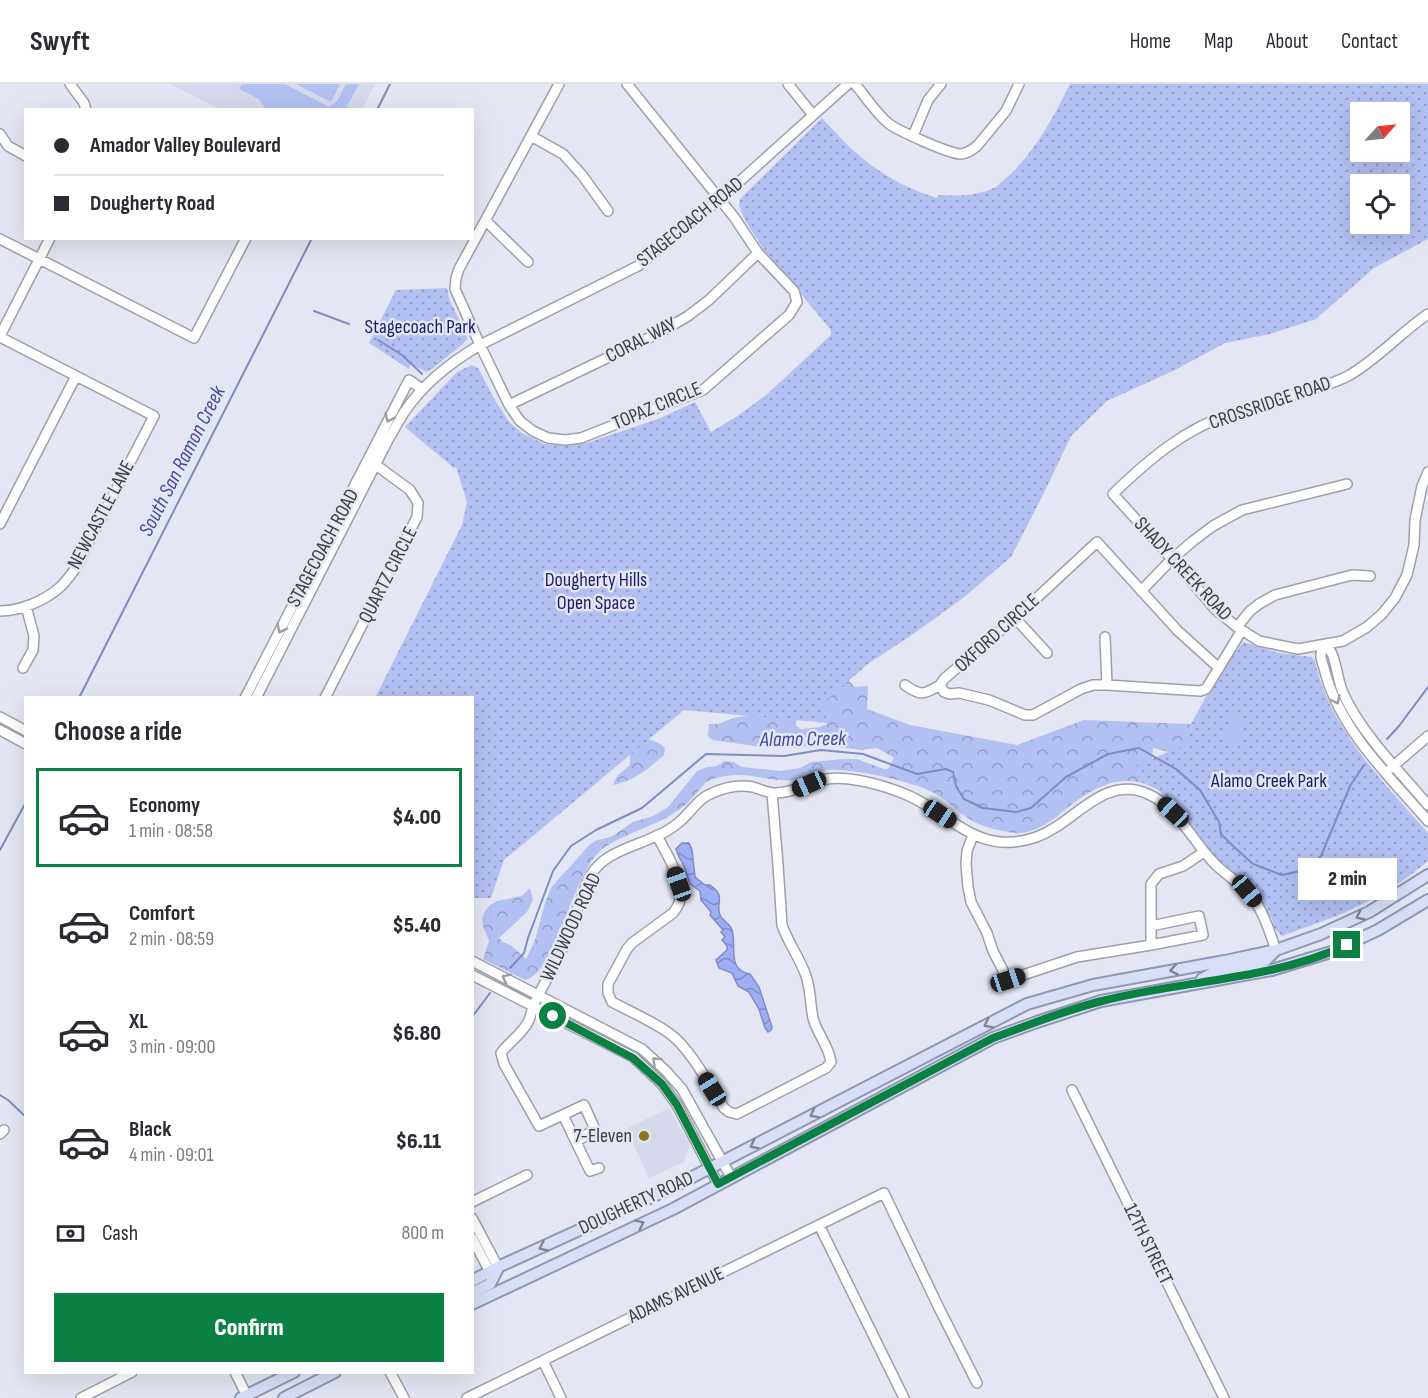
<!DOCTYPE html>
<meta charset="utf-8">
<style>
:root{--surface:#fff;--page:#f2f2f3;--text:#2b2b33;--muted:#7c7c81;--line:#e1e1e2;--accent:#0b8043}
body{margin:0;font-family:"Sofia Sans Condensed",sans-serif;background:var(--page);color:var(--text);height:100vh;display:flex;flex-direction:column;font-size:22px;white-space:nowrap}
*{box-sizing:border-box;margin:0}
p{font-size:20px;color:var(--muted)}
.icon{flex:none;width:33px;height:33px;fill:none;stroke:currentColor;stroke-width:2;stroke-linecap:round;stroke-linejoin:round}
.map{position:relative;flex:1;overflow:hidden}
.panel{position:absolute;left:24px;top:612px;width:450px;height:678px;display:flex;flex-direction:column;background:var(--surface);border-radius:0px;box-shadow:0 6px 24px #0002}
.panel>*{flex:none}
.hud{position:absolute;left:24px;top:24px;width:450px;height:132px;border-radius:0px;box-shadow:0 6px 24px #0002;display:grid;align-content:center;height:132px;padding:0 30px;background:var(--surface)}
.needle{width:39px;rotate:63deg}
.tools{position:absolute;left:1350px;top:18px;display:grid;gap:12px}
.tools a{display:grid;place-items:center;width:60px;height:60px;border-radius:0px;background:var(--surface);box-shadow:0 6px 24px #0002;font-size:30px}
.end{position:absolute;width:27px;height:27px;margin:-14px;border:8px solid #0b8043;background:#fff;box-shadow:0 0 0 3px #fff}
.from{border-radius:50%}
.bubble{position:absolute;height:42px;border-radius:0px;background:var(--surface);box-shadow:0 6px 24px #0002;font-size:20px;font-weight:800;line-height:42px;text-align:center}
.car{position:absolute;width:18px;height:36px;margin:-18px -9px;border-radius:8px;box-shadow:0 0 4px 2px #0007;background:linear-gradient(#222 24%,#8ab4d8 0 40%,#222 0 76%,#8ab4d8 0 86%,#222 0)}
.hud b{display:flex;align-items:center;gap:21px;height:57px;font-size:22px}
.hud b+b{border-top:2px solid var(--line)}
.hud i{width:15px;height:15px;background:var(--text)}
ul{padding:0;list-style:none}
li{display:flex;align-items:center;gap:18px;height:99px;margin:0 12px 9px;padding:0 18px;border:3px solid transparent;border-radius:0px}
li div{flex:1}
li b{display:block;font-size:22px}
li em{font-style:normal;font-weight:800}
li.current{border-color:var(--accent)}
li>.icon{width:54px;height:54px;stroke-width:1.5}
h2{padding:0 30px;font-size:27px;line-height:72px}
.pay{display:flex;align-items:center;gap:15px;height:66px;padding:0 30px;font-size:22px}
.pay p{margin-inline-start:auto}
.cta{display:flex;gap:12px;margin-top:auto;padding:12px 30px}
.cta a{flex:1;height:69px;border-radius:0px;background:var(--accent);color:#fff;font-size:24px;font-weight:800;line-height:69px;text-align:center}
header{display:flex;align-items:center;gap:36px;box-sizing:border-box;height:84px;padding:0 30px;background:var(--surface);border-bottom:2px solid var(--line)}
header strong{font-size:28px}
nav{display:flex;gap:33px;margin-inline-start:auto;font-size:21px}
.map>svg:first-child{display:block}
.built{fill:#d5d9eb}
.forest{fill:url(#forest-crowns)}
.park{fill:url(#park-dots);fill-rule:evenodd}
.pitch{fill:#b3c0f2}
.water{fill:url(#water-waves);stroke:#808bc0;stroke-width:1.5}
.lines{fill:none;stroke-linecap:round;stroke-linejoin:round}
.stream{stroke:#808bc0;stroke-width:2}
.minor-casing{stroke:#9da0aa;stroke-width:12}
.major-casing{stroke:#9097b4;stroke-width:14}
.minor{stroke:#fff;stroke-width:9}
.major{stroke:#d8def7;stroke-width:10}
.oneway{stroke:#9e9ea0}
.oneway2{stroke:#828593}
.route{stroke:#0b8043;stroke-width:8}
.poi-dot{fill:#8c761a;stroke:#e4e7f3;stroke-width:2}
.labels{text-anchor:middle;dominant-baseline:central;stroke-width:5;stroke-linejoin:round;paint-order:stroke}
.street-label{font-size:20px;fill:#3c3d41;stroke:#e4e7f3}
.park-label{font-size:20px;fill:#1c1c6e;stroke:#e4e7f3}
.poi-label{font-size:20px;fill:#3c3d41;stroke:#e4e7f3;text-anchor:end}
.water-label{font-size:21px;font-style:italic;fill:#404b9f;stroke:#e4e7f3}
</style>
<header>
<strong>Swyft</strong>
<nav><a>Home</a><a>Map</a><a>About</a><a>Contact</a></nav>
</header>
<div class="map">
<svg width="1428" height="1314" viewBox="0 0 1428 1314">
<defs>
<pattern id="forest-crowns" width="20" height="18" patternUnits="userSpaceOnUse" patternTransform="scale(1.5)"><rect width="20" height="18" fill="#b3c0f2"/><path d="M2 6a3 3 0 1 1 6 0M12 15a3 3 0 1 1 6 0" fill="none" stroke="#939dc6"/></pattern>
<pattern id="park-dots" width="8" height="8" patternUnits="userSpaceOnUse" patternTransform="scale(1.5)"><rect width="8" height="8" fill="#b3c0f2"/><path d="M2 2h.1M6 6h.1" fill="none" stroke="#939dc6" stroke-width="1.8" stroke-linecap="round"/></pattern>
<pattern id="water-waves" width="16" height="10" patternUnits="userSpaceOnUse" patternTransform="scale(1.5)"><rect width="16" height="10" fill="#9dadf6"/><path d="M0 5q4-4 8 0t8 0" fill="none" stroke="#818ec9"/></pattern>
</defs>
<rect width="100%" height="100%" fill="#e4e7f3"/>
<path class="built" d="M170 0H375L362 26 219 25Z
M669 1024 690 1061 684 1078 649 1094 626 1045Z"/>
<path class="forest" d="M848 596 855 603 868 602 867 625 910 641 1017 661 1084 636 1191 640 1208 609H1217L1200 656 1169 668 1153 664 1152 679 1166 712C1136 688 1109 695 1079 715 1060 728 1046 746 1021 749 1016 750 1009 748 1003 747 992 745 979 741 969 735 956 727 946 715 932 708 911 697 851 684 826 686 816 687 807 694 797 696 791 697 784 696 778 696 769 696 761 693 751 692 738 690 719 691 707 698 702 701 699 707 695 711 689 718 681 725 674 729 653 743 626 749 605 763 572 784 558 889 525 896L483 875 489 857 483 842 482 835 485 827 490 821 497 817 522 812 530 804 533 816 527 828 499 854 503 858 512 862 526 875 535 856 545 819 551 804 560 793 569 784 589 761 597 756 611 753 633 738 653 732 668 723 697 687 707 683 717 682 724 677 734 678 742 683 780 687 800 684 811 678 843 675H857L884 685H888L894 674 877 664 861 666 815 660 798 664 761 663 713 656 709 654 708 651 709 640H718L733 634 765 629 797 632 796 642 801 645 820 643 827 640 824 629 817 617Z
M623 653C637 653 654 653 665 664L664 671C648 685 634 697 613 701L617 692 630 681V672Z"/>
<path class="park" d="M1070 0H1428V155L1374 184 1316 235 1270 250 1225 259 1175 286 1107 317 1071 352 1043 411 1011 473 963 514 909 553 869 579 823 619 828 639 684 626 504 776 491 814H473L472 614H375L462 441 467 418 456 383 454 384 405 343 457 288 472 281 478 284 496 318 510 339 522 349 544 360 566 362 587 359 658 335 695 318 711 348 739 331 766 311 831 251V246L764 166 746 138 739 122 740 115 745 110 822 34C836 49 850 65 866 77 887 94 911 106 937 114L939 111C958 112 976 112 994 104 998 102 1001 98 1005 95 1034 70 1053 34 1070 0ZM1360 28H1400V68H1360ZM1360 100H1400V140H1360Z
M447 204 450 217 466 249 467 255 463 260 432 285 426 288 411 280 409 285 369 259 396 206Z
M1243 558 1279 569 1312 573 1315 577C1329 644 1384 699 1428 749V777C1406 796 1379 813 1352 825 1329 836 1305 843 1282 852L1274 844 1272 835 1253 808 1209 767 1158 705 1140 697 1135 682 1185 661C1202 625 1219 590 1243 558Z"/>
<path class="pitch" d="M242 0H285L329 23 337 17 346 0H359L345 26 266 25 259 15 239 5Z
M296 0H340L331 18Z
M1233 631 1247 637 1236 661 1222 655Z"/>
<path class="water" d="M682 759H689L692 766 695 793 705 801H710C727 813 715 818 720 831 722 837 730 839 732 846 737 861 726 886 750 890L759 903 772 943 771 946 768 948 765 944 759 925 749 908 738 902 732 889 719 884 716 876 727 866V862L722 856 725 853 721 848 723 846 710 831 711 828 701 816 700 807 690 800 683 780 679 773 676 765Z"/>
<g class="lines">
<path class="stream" d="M377 26 390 0
M314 227 349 240
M378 256 402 271 422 290
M79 614 312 154
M1387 655 1399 642 1428 603
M0 766 26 718
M510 884 524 869 528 854 553 787 571 762 596 746 642 724 706 670 784 672 821 666 863 670 917 690 946 685 953 688 956 702 964 715 983 724 1016 728 1031 724 1066 693 1108 670 1139 664 1176 685 1200 706 1219 738 1221 750 1233 762 1253 780 1282 791 1305 786 1321 772 1350 702 1364 681
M472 933 490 909
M0 1011 8 1016 26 1033"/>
<defs>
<path id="minor" d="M70 0 84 19 86 26
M559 0 459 185 456 194 455 205 480 261 509 321 520 337 533 347 548 354 565 356 581 354 703 306 789 231 797 218 794 207 758 169 734 133 627 0
M788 0 813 31
M855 0C865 12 876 29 888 39 898 47 948 69 960 70 967 70 972 66 977 62L1006 27 1019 0
M0 50 8 62 26 72
M531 52 563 70 582 91 608 127
M913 52 928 16 941 0
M486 137 528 178
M0 155 194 254 246 154
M1428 230C1400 249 1378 275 1348 292 1333 300 1316 304 1300 309 1277 316 1253 323 1230 330 1184 345 1147 377 1113 410L1172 475 1216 526 1237 543 1259 557 1298 565 1343 557 1367 543 1382 530 1395 514 1407 491 1414 461 1415 436 1422 402 1428 388
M0 252 50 154
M0 253 154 332 75 485C70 492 65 499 59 504 44 517 20 527 0 527
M509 321 661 248 688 232 709 216 758 169
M0 440 76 292
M1141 507 1172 475 1193 457 1213 442 1242 426 1347 400
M1015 534 1047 569
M1237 543 1250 527 1259 520 1275 511 1352 491 1370 492
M1105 553 1107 601
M23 584 33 566 34 552 26 522
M1219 584 1178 547 1097 458 1015 534 944 595 940 601 944 608 950 610 959 609 989 616 1025 631H1033L1081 605 1093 601H1107L1200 607 1206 605 1242 546
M905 601C920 612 924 611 940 601
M245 614 409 296 422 305
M256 614 388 356C394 346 399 336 405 327 424 299 451 278 480 261L638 182 720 115 848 0
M325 614 417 433 418 419 410 406 376 381
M0 633 26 647
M0 646 26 660
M1391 684 1428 652
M1428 721C1400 688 1362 650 1344 611 1338 600 1336 575 1331 568 1329 565 1326 563 1324 561 1323 564 1322 567 1321 570 1320 575 1324 582 1325 588 1341 647 1389 692 1428 737
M973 751 967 767 966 780 968 803 971 818 987 849 993 867 1008 896 1077 873 1151 861V800L1159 790 1183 782 1204 768
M657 752C666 768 684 798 680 816 679 821 676 825 673 829L632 859 627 865 608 900V909L612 918C631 928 652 937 669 949 690 964 710 1002 724 1024L729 1028 737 1030 826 984 831 978C829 962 817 950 813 934 810 920 811 906 806 892 800 874 788 859 782 841L778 781 772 709
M1151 842 1199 832 1203 851 1151 861
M472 877 642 965 666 987 682 1005 731 1093
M472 891 633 973 662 1000 677 1021 718 1100
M1072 1006 1224 1314
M563 1031 590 1087 599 1084
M0 1050 4 1046
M576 1058 595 1045 584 1021 539 1042 504 980 501 969C509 958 522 950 528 938 531 932 532 925 535 918 544 900 554 882 563 863 570 846 576 828 583 810 585 804 587 797 591 791 604 768 634 763 656 752 664 749 672 744 678 739 689 731 696 717 708 711 722 704 737 700 753 703 759 705 766 708 773 709 792 710 808 698 827 695 849 691 886 702 907 711 943 726 971 762 1013 758 1028 757 1044 751 1056 743 1084 725 1111 693 1148 710 1178 723 1193 758 1215 780 1228 793 1246 803 1256 819 1266 833 1270 850 1276 866
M472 1118 527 1091
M472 1134 498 1183
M819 1141 904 1314
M472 1154 490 1188
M543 1277 561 1314
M235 1288 248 1314
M390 1288 404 1314
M81 1314 132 1288
M467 1314 884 1109 939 1224 977 1299"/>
<path id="major" d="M1202 895 1213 889 1265 877 1275 867
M472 1197 498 1183 667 1106 710 1084 1027 920 1093 901 1225 877 1276 866 1321 850 1369 828 1428 791
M472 1209 490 1200 498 1184
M472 1220 673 1125 993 954 1037 938 1101 917 1272 886 1331 868 1378 846 1428 816
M241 1314 294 1288
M284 1314 335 1288"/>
</defs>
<use href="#minor" class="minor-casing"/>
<use href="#major" class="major-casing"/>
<use href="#minor" class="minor"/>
<use href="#major" class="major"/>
</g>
<defs><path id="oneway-chevron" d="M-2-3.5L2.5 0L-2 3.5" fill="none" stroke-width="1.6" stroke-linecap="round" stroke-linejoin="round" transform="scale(1.5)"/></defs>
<g class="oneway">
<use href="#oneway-chevron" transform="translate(389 334) rotate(117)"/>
<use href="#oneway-chevron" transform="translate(281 545) rotate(117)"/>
<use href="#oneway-chevron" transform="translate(1336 616) rotate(65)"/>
<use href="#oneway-chevron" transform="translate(506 894) rotate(-153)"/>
<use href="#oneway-chevron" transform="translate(656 977) rotate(-138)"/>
</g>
<g class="oneway2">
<use href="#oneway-chevron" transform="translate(1360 832) rotate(155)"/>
<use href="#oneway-chevron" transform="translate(1174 886) rotate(170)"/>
<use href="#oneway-chevron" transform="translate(988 940) rotate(153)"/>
<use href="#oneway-chevron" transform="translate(814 1030) rotate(153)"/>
<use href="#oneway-chevron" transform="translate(754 1061) rotate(153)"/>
<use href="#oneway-chevron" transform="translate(640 1140) rotate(-25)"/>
<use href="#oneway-chevron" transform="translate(543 1163) rotate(155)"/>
</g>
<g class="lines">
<path class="route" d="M553 932 633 974 662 1000 677 1021 718 1100 993 954C1029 941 1065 926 1102 917 1183 896 1269 897 1347 861"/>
</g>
<circle class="poi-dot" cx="644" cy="1052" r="6"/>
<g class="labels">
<g class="street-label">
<text transform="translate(690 138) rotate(-39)">STAGECOACH ROAD</text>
<text transform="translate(641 256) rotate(-27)">CORAL WAY</text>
<text transform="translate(1270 319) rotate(-19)">CROSSRIDGE ROAD</text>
<text transform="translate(657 322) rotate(-23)">TOPAZ CIRCLE</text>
<text transform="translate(101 431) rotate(-62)">NEWCASTLE LANE</text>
<text transform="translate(323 464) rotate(-62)">STAGECOACH ROAD</text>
<text transform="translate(1183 485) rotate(47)">SHADY CREEK ROAD</text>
<text transform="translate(388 491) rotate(-63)">QUARTZ CIRCLE</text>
<text transform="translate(997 549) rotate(-42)">OXFORD CIRCLE</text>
<text transform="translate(571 843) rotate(-65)">WILDWOOD ROAD</text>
<text transform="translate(636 1119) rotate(-25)">DOUGHERTY ROAD</text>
<text transform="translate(1148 1160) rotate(64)">12TH STREET</text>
<text transform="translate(676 1211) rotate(-26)">ADAMS AVENUE</text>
</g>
<g class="park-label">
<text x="420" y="243">Stagecoach Park</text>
<text x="596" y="496">Dougherty Hills<tspan x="596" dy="23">Open Space</tspan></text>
<text x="1269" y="697">Alamo Creek Park</text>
</g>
<g class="poi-label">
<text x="632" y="1052">7-Eleven</text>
</g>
<g class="water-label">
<text transform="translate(182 377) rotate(-63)">South San Ramon Creek</text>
<text transform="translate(803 655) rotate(-1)">Alamo Creek</text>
</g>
</g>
</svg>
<div class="tools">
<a><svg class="needle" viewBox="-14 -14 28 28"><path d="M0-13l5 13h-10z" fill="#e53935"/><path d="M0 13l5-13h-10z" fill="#7c7c81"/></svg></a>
<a><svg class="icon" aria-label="locate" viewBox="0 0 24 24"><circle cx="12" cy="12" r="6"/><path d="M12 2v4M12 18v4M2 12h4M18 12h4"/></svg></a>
</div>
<i class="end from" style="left:553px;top:932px"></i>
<i class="end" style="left:1347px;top:861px"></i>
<div class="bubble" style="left:1298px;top:774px;width:99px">2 min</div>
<i class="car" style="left:809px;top:700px;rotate:246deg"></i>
<i class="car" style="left:1173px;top:728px;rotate:313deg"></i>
<i class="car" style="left:940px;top:730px;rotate:123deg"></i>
<i class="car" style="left:679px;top:800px;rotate:340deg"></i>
<i class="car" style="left:1247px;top:807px;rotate:140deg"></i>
<i class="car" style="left:1008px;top:896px;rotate:72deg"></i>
<i class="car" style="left:712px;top:1005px;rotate:328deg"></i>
<div class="hud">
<b><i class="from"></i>Amador Valley Boulevard</b>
<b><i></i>Dougherty Road</b>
</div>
<section class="panel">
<h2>Choose a ride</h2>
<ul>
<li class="current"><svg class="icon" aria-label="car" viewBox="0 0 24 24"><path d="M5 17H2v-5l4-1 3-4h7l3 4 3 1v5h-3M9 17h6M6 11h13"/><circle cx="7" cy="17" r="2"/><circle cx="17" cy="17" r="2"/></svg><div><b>Economy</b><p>1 min · 08:58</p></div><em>$4.00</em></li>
<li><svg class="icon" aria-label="car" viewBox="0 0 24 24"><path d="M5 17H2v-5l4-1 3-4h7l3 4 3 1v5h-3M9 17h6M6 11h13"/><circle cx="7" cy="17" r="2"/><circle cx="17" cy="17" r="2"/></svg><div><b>Comfort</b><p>2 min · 08:59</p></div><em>$5.40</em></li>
<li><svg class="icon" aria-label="car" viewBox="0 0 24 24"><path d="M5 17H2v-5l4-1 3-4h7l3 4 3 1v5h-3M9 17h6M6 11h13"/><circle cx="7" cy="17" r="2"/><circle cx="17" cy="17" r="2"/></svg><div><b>XL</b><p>3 min · 09:00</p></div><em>$6.80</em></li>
<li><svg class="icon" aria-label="car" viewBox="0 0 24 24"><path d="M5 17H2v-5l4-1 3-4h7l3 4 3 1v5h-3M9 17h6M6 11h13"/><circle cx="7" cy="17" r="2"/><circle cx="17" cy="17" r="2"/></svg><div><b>Black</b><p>4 min · 09:01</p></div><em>$6.11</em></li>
</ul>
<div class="pay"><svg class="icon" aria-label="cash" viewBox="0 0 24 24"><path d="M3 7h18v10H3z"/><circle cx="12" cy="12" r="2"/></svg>Cash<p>800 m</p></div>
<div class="cta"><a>Confirm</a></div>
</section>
</div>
